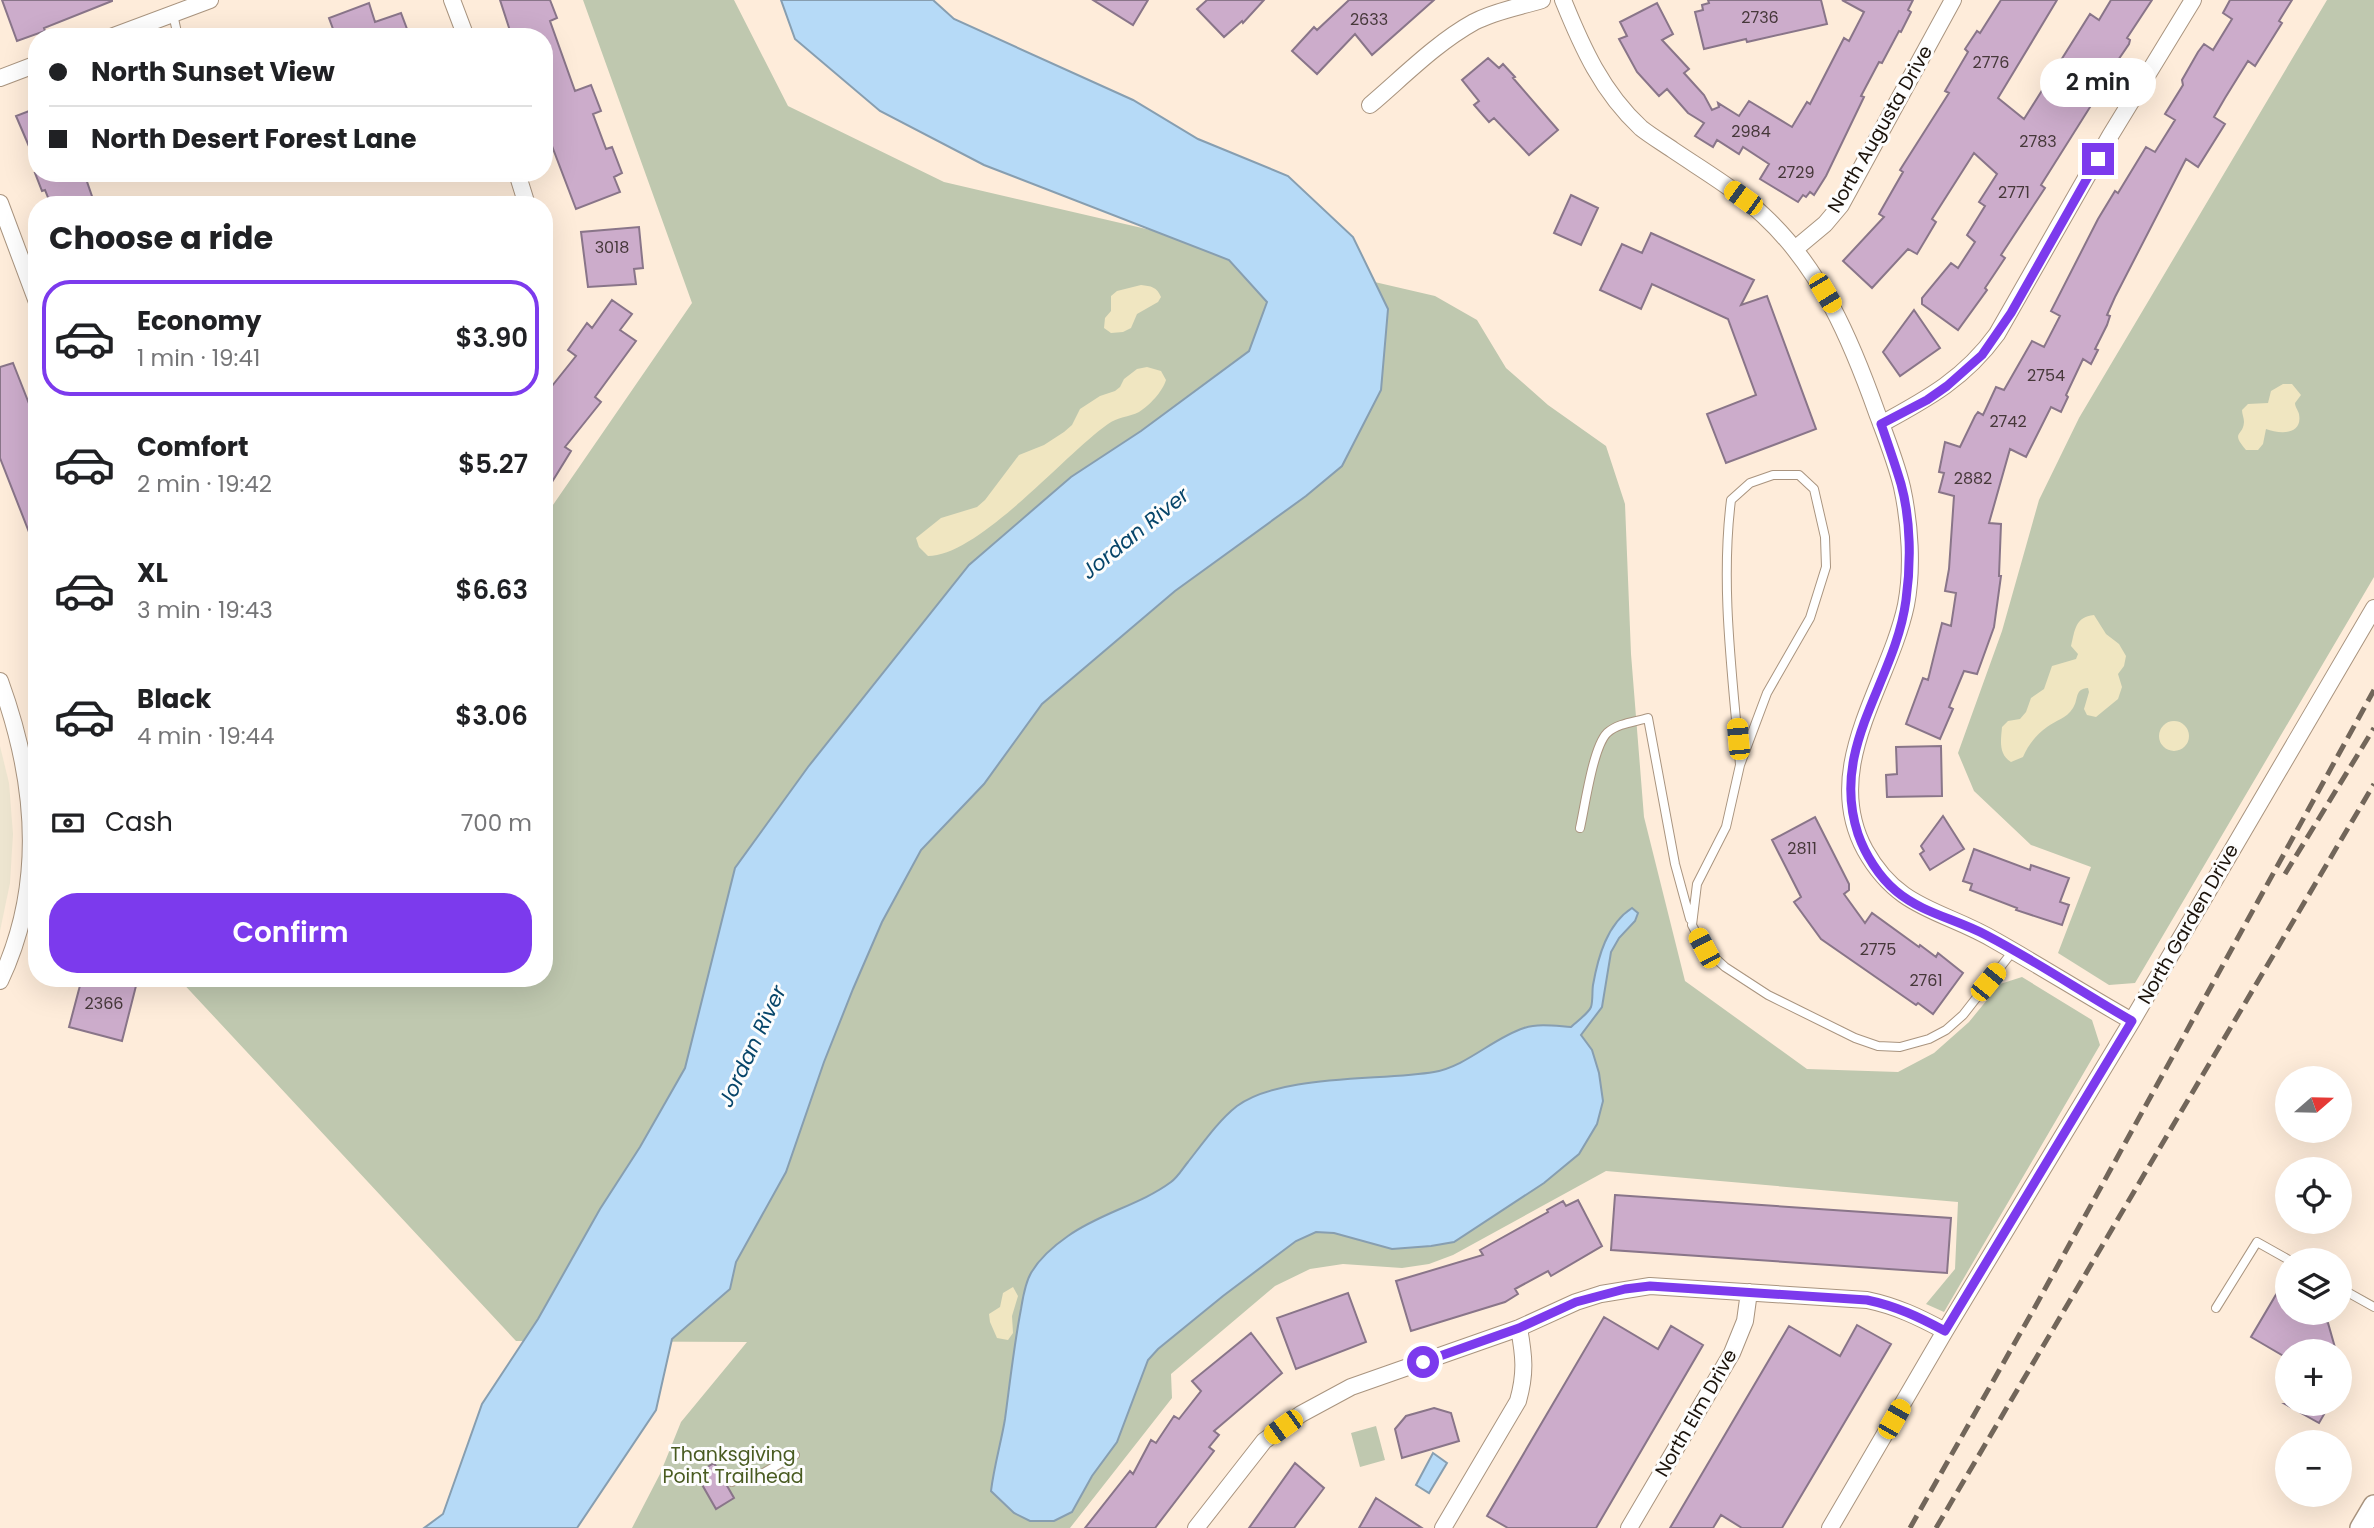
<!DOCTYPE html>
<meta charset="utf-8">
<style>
:root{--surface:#fff;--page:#f6f6f6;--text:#202124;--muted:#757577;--line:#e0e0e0;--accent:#7c3aed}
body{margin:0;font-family:Poppins,sans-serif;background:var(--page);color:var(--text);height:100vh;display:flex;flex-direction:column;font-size:26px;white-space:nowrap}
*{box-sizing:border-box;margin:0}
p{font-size:23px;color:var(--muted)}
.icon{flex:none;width:38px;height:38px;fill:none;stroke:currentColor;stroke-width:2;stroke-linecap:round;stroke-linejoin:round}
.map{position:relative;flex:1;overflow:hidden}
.details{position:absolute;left:28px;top:196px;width:525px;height:791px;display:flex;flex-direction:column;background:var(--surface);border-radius:28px;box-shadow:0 7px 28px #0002}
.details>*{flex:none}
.banner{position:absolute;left:28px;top:28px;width:525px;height:154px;border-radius:28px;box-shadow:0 7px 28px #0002;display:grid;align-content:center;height:154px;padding:0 21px;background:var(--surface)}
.needle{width:46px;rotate:70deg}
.controls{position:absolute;left:2275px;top:1066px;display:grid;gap:14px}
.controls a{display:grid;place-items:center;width:77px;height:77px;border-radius:50%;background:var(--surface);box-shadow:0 7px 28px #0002;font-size:35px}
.end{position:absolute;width:32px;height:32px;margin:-16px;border:9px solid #7c3aed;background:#fff;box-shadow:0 0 0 4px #fff}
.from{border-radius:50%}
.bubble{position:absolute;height:49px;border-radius:24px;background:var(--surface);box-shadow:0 7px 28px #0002;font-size:23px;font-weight:600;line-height:49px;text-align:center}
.car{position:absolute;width:21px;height:42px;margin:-21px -10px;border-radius:9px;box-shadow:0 0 5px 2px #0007;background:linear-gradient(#f5c518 24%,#345 0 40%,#f5c518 0 76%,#345 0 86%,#f5c518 0)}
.banner b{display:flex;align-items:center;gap:24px;height:66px;font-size:26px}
.banner b+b{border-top:2px solid var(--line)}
.banner i{width:18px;height:18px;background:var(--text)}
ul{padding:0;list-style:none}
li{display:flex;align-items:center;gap:21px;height:116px;margin:0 14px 10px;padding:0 7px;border:4px solid transparent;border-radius:28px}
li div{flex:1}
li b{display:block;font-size:26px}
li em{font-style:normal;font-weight:600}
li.on{border-color:var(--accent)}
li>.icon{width:63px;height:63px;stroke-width:1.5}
h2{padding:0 21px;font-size:32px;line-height:84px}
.pay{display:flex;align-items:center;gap:18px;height:77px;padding:0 21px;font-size:26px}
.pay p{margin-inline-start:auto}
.cta{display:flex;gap:14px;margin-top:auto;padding:14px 21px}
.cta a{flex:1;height:80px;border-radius:28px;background:var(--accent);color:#fff;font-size:28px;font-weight:600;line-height:80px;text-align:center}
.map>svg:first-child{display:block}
.medical{fill:#ede5d0}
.green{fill:#bfc8af}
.sand{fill:#f0e6c1}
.water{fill:#b6daf7;stroke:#879eb0;stroke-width:2}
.building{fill:#ccaccb;stroke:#897589;stroke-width:2}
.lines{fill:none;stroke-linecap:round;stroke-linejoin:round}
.lane-casing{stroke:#a9947f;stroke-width:10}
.street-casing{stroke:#a9947f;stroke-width:18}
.secondary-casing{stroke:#a9947f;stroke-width:24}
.lane{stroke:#fff;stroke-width:8}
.street{stroke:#fff;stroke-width:16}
.secondary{stroke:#fff;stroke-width:21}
.rail{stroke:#72665a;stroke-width:5;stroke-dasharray:14 7;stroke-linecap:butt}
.route{stroke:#7c3aed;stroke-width:9}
.labels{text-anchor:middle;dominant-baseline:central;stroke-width:6;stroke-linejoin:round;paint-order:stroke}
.number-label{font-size:16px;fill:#46383a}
.street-label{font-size:19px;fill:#1a120a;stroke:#fdfdfd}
.park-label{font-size:19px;fill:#495b21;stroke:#fdfdfd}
.water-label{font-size:21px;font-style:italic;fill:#06456a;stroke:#fdfdfd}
</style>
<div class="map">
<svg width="2374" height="1528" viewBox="0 0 2374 1528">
<rect width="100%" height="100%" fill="#feecda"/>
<path class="medical" d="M0 746 9 783 13 834 10 883 0 931Z"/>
<path class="green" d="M583 0H734L788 106 944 182 1435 296 1477 320 1506 368 1548 405 1606 446 1625 504 1631 654 1644 817 1685 981 1807 1069 1898 1072 1934 1053 1969 1022 2000 984 2022 977 2092 1020 2100 1045 1944 1312 1926 1304 1955 1269 1958 1202 1606 1171 1453 1255 1429 1264 1402 1268 1343 1264 1310 1269 1275 1286 1171 1374 1172 1398 1070 1528H632L660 1474 681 1422 747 1342 516 1341 178 978H544V518L692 303Z
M2327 0H2374V577L2135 983 2109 985 2058 953 2091 867 2031 845 1974 791 1958 753 2002 631 2039 500 2079 418Z
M1376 1426 1385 1460 1360 1467 1351 1433Z"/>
<path class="sand" d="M1141 285C1151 286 1157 287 1161 297L1158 302 1137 314 1131 328 1123 332 1111 333 1104 328 1105 318 1111 311V296L1117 291Z
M1147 367 1161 371 1166 380C1163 391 1149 406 1139 412 1129 417 1117 417 1108 424 1065 454 979 556 928 556L919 547 916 538 941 518 977 507 985 500 1019 455 1044 445 1064 432 1072 425 1080 409 1100 396 1115 391 1120 387 1124 379 1137 369Z
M2283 384H2292L2301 395 2295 403C2295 407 2298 410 2299 414 2303 436 2279 434 2266 429L2263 444 2258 450H2246C2230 431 2243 437 2244 422 2244 418 2242 414 2242 410L2248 404 2268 403 2271 391Z
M2094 615 2106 634 2119 644 2126 656 2124 666 2118 674 2122 687 2118 699 2096 717 2087 715 2084 709 2089 692 2088 688C2074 689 2079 699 2073 708 2066 719 2056 720 2047 727 2036 735 2028 745 2023 757L2011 762C1998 754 2001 740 2002 727L2008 721 2020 719 2026 712 2031 698 2044 689 2052 666 2076 659 2078 654 2071 646C2075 630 2075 617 2094 615Z
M2159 736a15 15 0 1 1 30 0a15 15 0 1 1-30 0Z
M1013 1287 1018 1296 1012 1316 1013 1333 1008 1340 997 1338 990 1322 989 1314 1000 1307 1003 1293Z"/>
<path class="water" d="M781 0H933L954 19 1133 100 1198 139 1288 176 1353 237 1388 309 1381 390 1342 466 1306 496 1175 591 1042 704 984 784 921 850 882 922 853 989 824 1062 786 1172 736 1262 730 1289 672 1339 656 1410 577 1528H424L443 1514 482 1404 538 1319 600 1209 640 1147 685 1068 735 868 808 767 969 565 1071 477 1141 431 1249 351 1267 302 1229 260 984 165 880 111 795 39Z
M1632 908 1638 913 1635 921 1619 938 1611 952 1602 1007 1581 1035 1592 1050 1599 1073 1603 1101 1597 1124 1579 1154 1544 1183 1454 1242 1431 1246 1392 1249 1334 1233 1316 1232 1296 1241 1223 1296 1158 1349 1148 1360 1117 1442 1092 1476 1072 1512 1054 1521H1030L1014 1513 991 1491C994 1466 1001 1443 1005 1419 1010 1382 1014 1345 1021 1309 1023 1297 1025 1283 1031 1273 1039 1259 1055 1245 1068 1236 1100 1213 1140 1205 1171 1182 1178 1177 1183 1168 1188 1162 1203 1143 1218 1121 1237 1106 1280 1074 1381 1081 1434 1072 1467 1066 1493 1038 1524 1028 1539 1023 1556 1026 1571 1027 1577 1021 1588 1014 1591 1007 1593 1001 1592 991 1593 985 1598 957 1607 924 1632 908Z
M1433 1453 1447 1463 1429 1493 1416 1485Z"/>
<path class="building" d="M2 0H112V1L44 28 45 31 17 41Z
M500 0H550L557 18 550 21 575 91 591 85 601 111 593 114 606 149 612 147 622 173 614 177 620 192 576 209 544 125V37H512Z
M1093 0H1148L1133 25Z
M1207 0H1264L1243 23 1242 21 1224 37 1197 9Z
M1349 0H1434L1372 55 1355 34 1317 74 1292 51 1314 27 1317 30Z
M1708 0H1821L1827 24 1747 42 1746 39 1704 49 1695 12 1703 10 1702 5 1709 3Z
M1842 0H1913L1908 10 1911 12 1901 32 1899 31 1882 63 1879 62 1861 96 1864 97 1826 176 1814 195 1810 192 1806 197 1803 195 1798 202 1760 179 1769 164 1743 147 1739 154 1717 140 1713 147 1695 136 1704 123 1688 113 1667 89 1659 96 1637 72 1619 39 1627 36 1620 22 1657 3 1673 34 1662 40 1689 69 1684 73 1704 95 1712 110 1719 107 1718 103 1739 116 1749 101 1792 127 1807 102 1810 104 1844 38 1849 41 1864 12Z
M2001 0H2057L1998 98 2024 119 2090 14 2099 20 2111 0H2152L2127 38 2130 40 2129 44 2099 88 2091 103 2092 104 2041 185 2045 188 2001 255 2005 258 1985 288 1987 290 1958 330 1922 304V298L1951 263 1958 268 1975 242 1967 235 1985 206 1979 202 1997 174 1974 153 1932 219 1936 222 1917 254 1908 249 1872 288 1843 261 1884 217 1879 214 1903 172 1900 170 1949 93 1945 91 1968 52 1965 49 1977 31 1980 33Z
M2230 0H2292L2279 21 2282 23 2255 66 2248 61 2225 98 2214 117 2225 124 2198 167 2186 159 2115 297 2107 315 2110 316 2107 325 2095 349 2098 350 2091 364 2083 359 2066 395 2068 397 2061 412 2051 407 2026 457 2010 449 1989 523 2001 524 1999 576H2001L1994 627 1977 674 1964 671 1949 707 1953 709 1940 739 1906 724 1923 678 1928 680 1942 623 1951 626 1956 593 1945 591 1949 569 1954 496 1939 492 1944 473 1939 472 1945 442 1960 447 1975 416 1978 412 1983 415 1996 387 2004 390 2032 341 2044 347 2060 316 2051 311 2098 219 2115 191 2118 193 2146 147 2155 152 2175 120 2165 114 2183 85 2182 80 2198 52 2204 44 2213 50 2232 19 2223 13Z
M369 3 375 22 401 13 410 37H336L329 18Z
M1488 58 1499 68 1503 64 1515 77 1513 78 1558 130 1529 155 1494 118 1489 122 1474 105 1479 101 1462 80Z
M37 108V165L16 116Z
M35 173H84L95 205H51L45 190 42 191Z
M1571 195 1598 208 1581 245 1554 233Z
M639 227 643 268 634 269 636 284 588 287 581 232Z
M1651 233 1754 280 1741 305 1767 296 1816 429 1726 463 1707 414 1756 395 1728 319 1652 284 1641 309 1600 290 1622 244 1642 253Z
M612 300 632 314 620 330 636 341 595 397 601 402 565 447 571 451 544 495V396L576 356 568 350 587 323 592 328Z
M1914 310 1940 348 1900 376 1883 352Z
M13 363 37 424 36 550 0 458V367Z
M1941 746 1942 796 1887 797 1886 775 1897 774 1896 747Z
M1943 816 1964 849 1930 870 1920 854 1924 851 1921 846Z
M1815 817 1849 884V890L1844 894 1865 923 1872 913 1919 947 1920 945 1936 957 1938 953 1963 973 1933 1014 1918 1003 1916 1005 1821 939 1794 902 1801 897 1772 840Z
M1974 849 2030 870 2031 865 2069 878 2060 902 2069 905 2062 925 2016 910 2017 908 1970 890 1972 884 1963 881Z
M82 978H138L122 1041 69 1027Z
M1615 1195 1951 1218 1947 1273 1611 1250Z
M1578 1200 1602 1246 1551 1276 1548 1271 1515 1289 1518 1294 1505 1302 1411 1331 1396 1281 1483 1255 1480 1250 1548 1212 1547 1210 1563 1201 1566 1206Z
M1348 1293 1366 1342 1296 1369 1277 1318Z
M2277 1293 2287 1299V1312H2311L2328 1323 2336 1351H2287V1358L2251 1337Z
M1604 1317 1658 1349 1671 1326 1703 1345 1596 1528H1508L1487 1516Z
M1857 1325 1891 1344 1782 1528H1742L1721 1515 1713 1528H1670L1789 1326 1840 1356Z
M1251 1333 1282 1373 1214 1431 1219 1435 1209 1447 1214 1451 1155 1528H1085L1130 1471 1133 1474 1151 1440 1156 1443 1174 1416 1179 1419 1201 1391 1192 1381Z
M2285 1404H2330L2319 1423Z
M1434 1408 1451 1413 1459 1441 1402 1458 1395 1429 1406 1416Z
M714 1463 734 1498 716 1509 696 1474Z
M1295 1463 1324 1488 1294 1528H1249Z
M1376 1498 1422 1528H1359Z"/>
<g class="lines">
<defs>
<path id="lane" d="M173 14 178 37
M1740 765C1733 678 1720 588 1731 500L1750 483 1773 475H1799L1814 489 1825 537 1826 567 1810 618 1767 693 1740 765 1726 827 1697 884 1692 925 1704 948 1725 967 1768 995 1855 1038 1878 1046 1900 1047 1929 1039 1946 1030 1963 1015 2013 951
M1580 828C1585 806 1593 747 1607 733 1618 723 1635 722 1648 718L1675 864 1690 919
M2340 1288 2374 1307
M2216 1308 2257 1242 2289 1260
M732 1482 747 1475H760L795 1455"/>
<path id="street" d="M452 0 466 37
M1563 0C1582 47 1602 92 1641 128 1651 136 1663 143 1673 150 1704 171 1737 190 1764 216 1821 269 1851 340 1877 413 1886 437 1896 462 1902 487 1910 524 1913 569 1906 605 1889 685 1820 767 1865 850 1899 911 1942 909 1996 941 2042 967 2086 995 2132 1021
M111 37 210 0
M0 78 37 64
M1370 105C1403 77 1436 43 1474 22 1495 11 1519 7 1542 0
M517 173 527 205
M0 203 37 302
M1795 249 1825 224 1841 205 1953 0
M1881 424C1929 398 1965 378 1997 334L2110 136 2193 0
M0 681C36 780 46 884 0 981
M1196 1528 1264 1441 1301 1414 1351 1387 1519 1328 1576 1302 1601 1294 1650 1286 1867 1300C1896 1306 1919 1317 1945 1331
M1443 1528 1518 1401C1526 1373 1524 1356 1519 1328
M1629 1528 1732 1353 1745 1321 1749 1292
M1830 1528 1945 1331 2132 1021 2374 608"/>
<path id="secondary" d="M2361 1528 2374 1506"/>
</defs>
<use href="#lane" class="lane-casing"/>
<use href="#street" class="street-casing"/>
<use href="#secondary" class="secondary-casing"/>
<use href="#lane" class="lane"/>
<use href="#street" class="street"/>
<use href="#secondary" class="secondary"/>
<path class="rail" d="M2285 874 2374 728
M1910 1528 2035 1307 2374 690
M1936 1528 2374 784"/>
</g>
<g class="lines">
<path class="route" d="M1423 1362 1519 1328 1576 1302 1625 1289 1650 1286 1867 1300C1896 1306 1919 1317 1945 1331L2132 1021C2083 993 2036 961 1986 935 1956 919 1922 913 1896 891 1879 877 1865 854 1858 834 1829 746 1895 683 1906 600 1911 564 1911 520 1901 484 1895 464 1888 444 1881 424L1927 400 1947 386 1982 355 2011 313 2098 159"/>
</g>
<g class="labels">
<g class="number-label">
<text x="1760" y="17">2736</text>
<text x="1369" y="19">2633</text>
<text x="1991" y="62">2776</text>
<text x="1751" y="131">2984</text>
<text x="2038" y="141">2783</text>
<text x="1796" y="172">2729</text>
<text x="2014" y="192">2771</text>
<text x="612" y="247">3018</text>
<text x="2046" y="375">2754</text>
<text x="2008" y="421">2742</text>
<text x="1973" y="478">2882</text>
<text x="1802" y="848">2811</text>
<text x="1878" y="949">2775</text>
<text x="1926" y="980">2761</text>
<text x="104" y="1003">2366</text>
</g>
<g class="street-label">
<text transform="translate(1880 129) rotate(-60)">North Augusta Drive</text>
<text transform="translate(2188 924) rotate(-60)">North Garden Drive</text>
<text transform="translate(1696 1413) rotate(-60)">North Elm Drive</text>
</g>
<g class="park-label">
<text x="733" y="1454">Thanksgiving<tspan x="733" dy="22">Point Trailhead</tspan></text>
</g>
<g class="water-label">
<text transform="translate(1135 533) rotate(-39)">Jordan River</text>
<text transform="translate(752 1046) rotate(-65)">Jordan River</text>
</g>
</g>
</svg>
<div class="controls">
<a><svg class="needle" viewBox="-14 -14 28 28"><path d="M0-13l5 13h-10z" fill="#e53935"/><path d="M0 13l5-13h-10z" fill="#757577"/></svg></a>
<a><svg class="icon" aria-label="locate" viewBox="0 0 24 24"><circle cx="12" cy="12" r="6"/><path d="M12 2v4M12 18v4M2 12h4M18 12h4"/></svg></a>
<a><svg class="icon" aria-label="layers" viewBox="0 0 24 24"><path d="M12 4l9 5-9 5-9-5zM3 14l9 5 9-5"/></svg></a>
<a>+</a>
<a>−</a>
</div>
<i class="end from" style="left:1423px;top:1362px"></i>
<i class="end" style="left:2098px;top:159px"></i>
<div class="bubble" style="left:2040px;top:58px;width:116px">2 min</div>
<i class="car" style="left:1743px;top:198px;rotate:306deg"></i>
<i class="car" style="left:1825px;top:293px;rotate:149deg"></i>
<i class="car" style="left:1738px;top:739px;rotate:355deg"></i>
<i class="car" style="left:1704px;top:948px;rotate:332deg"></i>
<i class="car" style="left:1988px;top:982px;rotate:39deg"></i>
<i class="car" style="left:1894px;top:1419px;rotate:30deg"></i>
<i class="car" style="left:1283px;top:1427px;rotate:234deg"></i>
<div class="banner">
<b><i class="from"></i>North Sunset View</b>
<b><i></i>North Desert Forest Lane</b>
</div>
<section class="details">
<h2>Choose a ride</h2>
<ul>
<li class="on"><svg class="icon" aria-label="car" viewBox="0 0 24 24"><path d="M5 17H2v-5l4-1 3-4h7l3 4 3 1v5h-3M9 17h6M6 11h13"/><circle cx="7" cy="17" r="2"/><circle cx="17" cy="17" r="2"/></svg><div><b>Economy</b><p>1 min · 19:41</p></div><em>$3.90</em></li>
<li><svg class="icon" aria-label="car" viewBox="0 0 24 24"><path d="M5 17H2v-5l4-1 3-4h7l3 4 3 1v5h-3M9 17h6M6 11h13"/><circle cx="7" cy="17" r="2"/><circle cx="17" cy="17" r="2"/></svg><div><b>Comfort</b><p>2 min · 19:42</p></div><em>$5.27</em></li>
<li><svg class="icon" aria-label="car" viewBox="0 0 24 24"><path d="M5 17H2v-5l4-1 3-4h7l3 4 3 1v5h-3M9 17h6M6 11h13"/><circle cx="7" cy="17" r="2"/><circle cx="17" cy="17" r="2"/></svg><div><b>XL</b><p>3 min · 19:43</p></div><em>$6.63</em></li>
<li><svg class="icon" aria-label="car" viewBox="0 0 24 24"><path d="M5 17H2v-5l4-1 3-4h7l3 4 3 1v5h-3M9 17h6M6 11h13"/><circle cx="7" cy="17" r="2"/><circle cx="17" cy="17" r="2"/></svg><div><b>Black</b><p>4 min · 19:44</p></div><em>$3.06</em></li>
</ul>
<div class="pay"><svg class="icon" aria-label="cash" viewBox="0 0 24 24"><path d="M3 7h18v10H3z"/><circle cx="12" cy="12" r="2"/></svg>Cash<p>700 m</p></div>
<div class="cta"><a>Confirm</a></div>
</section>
</div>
